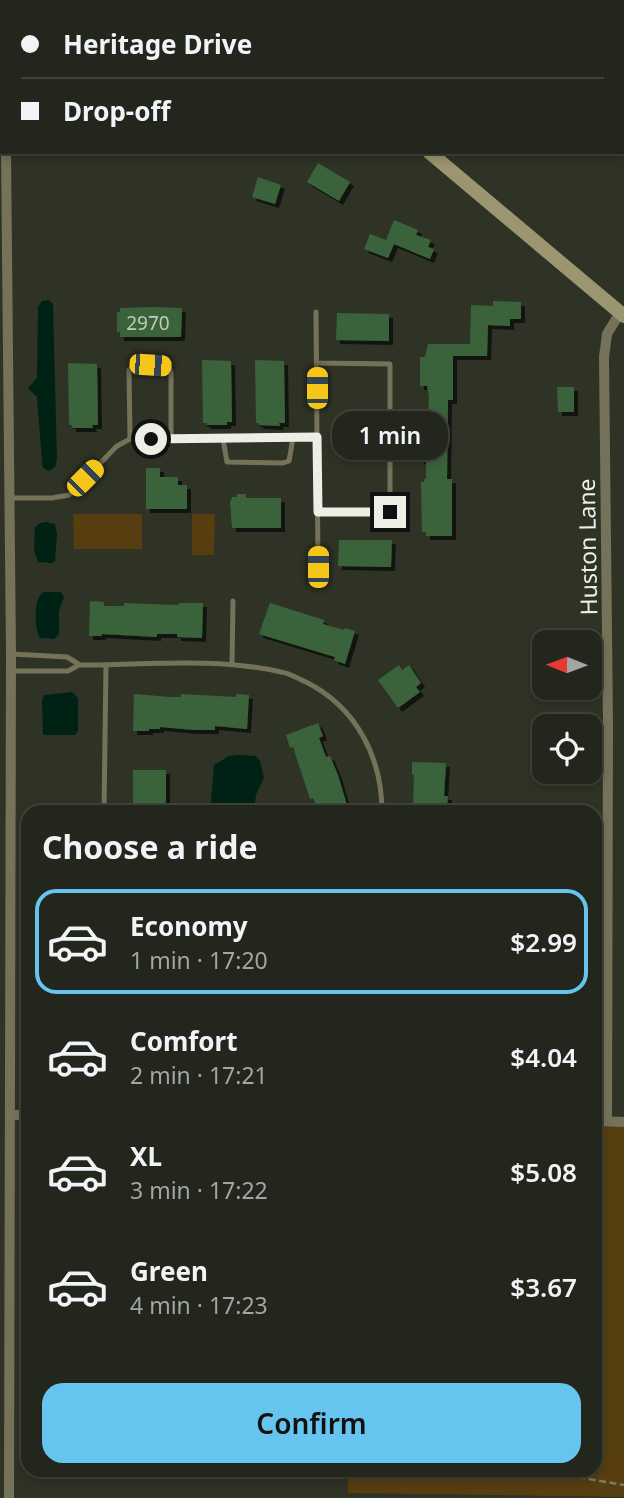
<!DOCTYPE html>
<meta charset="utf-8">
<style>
:root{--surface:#22261c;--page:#2e3229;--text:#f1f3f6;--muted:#a2a5a3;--line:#3f433b;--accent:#65c5ee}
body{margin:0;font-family:"Noto Sans",sans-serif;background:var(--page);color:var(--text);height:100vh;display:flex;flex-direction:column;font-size:26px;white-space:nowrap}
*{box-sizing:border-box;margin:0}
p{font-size:23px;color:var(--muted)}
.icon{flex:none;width:38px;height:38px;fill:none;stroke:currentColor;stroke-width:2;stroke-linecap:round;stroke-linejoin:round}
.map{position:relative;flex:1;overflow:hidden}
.panel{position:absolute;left:21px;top:805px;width:581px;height:672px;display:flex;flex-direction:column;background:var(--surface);border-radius:21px;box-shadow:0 4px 10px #0003,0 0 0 2px var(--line)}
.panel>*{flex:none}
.top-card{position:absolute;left:0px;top:0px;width:625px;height:154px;box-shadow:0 4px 10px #0003,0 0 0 2px var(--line);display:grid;align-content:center;height:154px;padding:0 21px;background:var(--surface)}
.needle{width:46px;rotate:271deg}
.buttons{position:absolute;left:532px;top:630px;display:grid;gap:14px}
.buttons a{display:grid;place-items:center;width:70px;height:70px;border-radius:14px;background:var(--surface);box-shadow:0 4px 10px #0003,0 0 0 2px var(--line);font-size:35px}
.end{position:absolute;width:32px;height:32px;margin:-16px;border:9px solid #ebefe5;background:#111;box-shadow:0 0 0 4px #111}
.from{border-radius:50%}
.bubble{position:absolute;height:49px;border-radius:21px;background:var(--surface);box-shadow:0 4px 10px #0003,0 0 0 2px var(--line);font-size:23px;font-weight:600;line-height:49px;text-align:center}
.car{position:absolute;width:21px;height:42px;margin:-21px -10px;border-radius:9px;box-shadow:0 0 5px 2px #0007;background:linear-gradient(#f5c518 24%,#345 0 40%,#f5c518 0 76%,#345 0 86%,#f5c518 0)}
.top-card b{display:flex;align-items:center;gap:24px;height:66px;font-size:26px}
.top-card b+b{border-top:2px solid var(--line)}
.top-card i{width:18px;height:18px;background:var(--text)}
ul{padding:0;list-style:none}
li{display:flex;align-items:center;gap:21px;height:105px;margin:0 14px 10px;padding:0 7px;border:4px solid transparent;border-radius:21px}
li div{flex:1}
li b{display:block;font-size:26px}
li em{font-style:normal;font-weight:600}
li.on{border-color:var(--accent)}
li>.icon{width:63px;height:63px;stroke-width:1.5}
h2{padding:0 21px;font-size:32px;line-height:84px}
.action{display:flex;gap:14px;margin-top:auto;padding:14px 21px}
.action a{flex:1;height:80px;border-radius:21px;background:var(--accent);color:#111;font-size:28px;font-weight:600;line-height:80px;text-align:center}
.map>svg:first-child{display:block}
.green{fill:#563e10}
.water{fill:#002215}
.building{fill:#3a633a;filter:url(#shadow)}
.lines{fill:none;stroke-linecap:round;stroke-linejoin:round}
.path{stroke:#777c6f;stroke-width:2.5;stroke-dasharray:7 3.5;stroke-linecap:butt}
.service{stroke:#75725a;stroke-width:5}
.minor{stroke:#75725a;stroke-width:10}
.secondary{stroke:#9b9670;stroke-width:14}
.route{stroke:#ebefe5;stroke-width:9}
.labels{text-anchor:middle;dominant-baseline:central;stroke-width:5;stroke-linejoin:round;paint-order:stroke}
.number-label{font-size:19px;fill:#bfccba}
.street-label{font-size:23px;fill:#ebefe5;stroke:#2e3325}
</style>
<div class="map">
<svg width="624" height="1498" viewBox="0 0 624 1498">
<defs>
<filter id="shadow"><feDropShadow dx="4" dy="4" stdDeviation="0" flood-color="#0009"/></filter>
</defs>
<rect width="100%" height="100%" fill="#2e3325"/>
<path class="green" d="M73 514H142V549H74Z
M192 514H215L214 555H192Z
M595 1121 624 1122V1497L348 1493V1470H595Z"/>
<path class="water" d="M49 300 53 304 57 460 55 467 49 471 43 468 42 462 37 397 28 388 37 378 38 307 42 301Z
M47 522 55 524 57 534 55 561 52 563 38 562 34 550 35 527 40 523Z
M43 592H61L64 597 59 611V634L54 639 40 638C34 629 33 599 43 592Z
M72 692 78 698V731L75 735H46L43 734 42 700 44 695Z
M238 755 256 756 260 761 264 778 256 795 254 812H210L214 765 229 756Z"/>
<path class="building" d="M318 163 350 182 339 201 307 182Z
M258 177 281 185 275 204 252 197Z
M394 220 418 230 416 235 431 240 428 247 434 249 430 259 394 244 388 258 364 249 370 234 386 240Z
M493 301 521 302V319H510V326L488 325 487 356H453V400H448L447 479H452V536H426V532H422L421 482H424V479H426V460H420L421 419H426V416H428L429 396 427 386H420V357H425L428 344H470L471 305 493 306Z
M154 307 182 308 181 337H120V332H117V312H120V308Z
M337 313 389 314V341L336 340Z
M202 360 231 361 232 422H227V425H207V423H203Z
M255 360 284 361 285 423H279L280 426 259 425V423H256Z
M68 363 97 364 98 425H92L93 428H72V425H69Z
M557 387H574V412H558Z
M146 468H160V477H178V485H187V509H146Z
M237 494H246V498H281V528H232L230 502 232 497H237Z
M339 540H392L391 567 338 566Z
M90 601 104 602V606H124V603L178 605 179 603H203L202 638 177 637V634H157V637L102 634V636H89Z
M270 603 324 620 323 624 344 630 345 628 355 631 345 664 334 660 335 657 259 634Z
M399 665 402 670 409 665 421 683 416 687 420 692 398 708 378 680Z
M134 694 170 697H181V694L236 697V694L249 695 247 729 215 726V730H194L160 727V729H149V731H133Z
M318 723 323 736 319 738 326 757 330 756 338 775 349 812H318L313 798 310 799 293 747 290 748 286 735Z
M412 762 446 763 444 796H448L447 808H438V812H421V807H413L414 775H412Z
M133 770H166V807H157V812H141V806H133Z"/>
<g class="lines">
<path class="path" d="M537 1470 624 1485"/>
<path class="service" d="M264 2 265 0
M322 2 323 0
M316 312 318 567
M317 363 390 364V512H318
M130 439 129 370 132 367 169 366 171 373V439
M223 439 227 462 283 463 289 461 293 438
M10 498H52L69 495 117 446 130 439 317 437
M12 654 67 657 80 665C146 665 216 657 281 672 290 673 298 679 306 682 356 707 382 757 382 812
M232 664 233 601
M11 671H68L79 665
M104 812 106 665"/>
<path class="minor" d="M4 0V2
M6 152 11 654 9 1498
M10 1115H28
M595 1121 624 1122
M607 1121 608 725 604 357 607 334 620 313"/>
<path class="secondary" d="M248 0 251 2
M429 152 624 316"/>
</g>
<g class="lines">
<path class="route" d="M151 439 317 437 318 512H390"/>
</g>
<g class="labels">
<g class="number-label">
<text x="148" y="323">2970</text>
</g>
<g class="street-label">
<text transform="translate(587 547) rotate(-91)">Huston Lane</text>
</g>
</g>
</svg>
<div class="buttons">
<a><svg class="needle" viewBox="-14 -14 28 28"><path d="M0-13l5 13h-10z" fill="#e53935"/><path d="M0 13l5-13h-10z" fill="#a2a5a3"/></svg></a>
<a><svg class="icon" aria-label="locate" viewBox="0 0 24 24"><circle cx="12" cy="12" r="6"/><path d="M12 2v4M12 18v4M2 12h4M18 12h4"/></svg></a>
</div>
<i class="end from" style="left:151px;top:439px"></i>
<i class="end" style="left:390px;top:512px"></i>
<div class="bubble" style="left:332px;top:411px;width:116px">1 min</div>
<i class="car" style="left:150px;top:365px;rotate:94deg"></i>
<i class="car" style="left:317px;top:388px;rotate:0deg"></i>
<i class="car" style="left:85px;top:478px;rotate:45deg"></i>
<i class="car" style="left:318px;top:567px;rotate:0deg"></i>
<div class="top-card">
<b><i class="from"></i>Heritage Drive</b>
<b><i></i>Drop-off</b>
</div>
<section class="panel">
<h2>Choose a ride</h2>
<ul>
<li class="on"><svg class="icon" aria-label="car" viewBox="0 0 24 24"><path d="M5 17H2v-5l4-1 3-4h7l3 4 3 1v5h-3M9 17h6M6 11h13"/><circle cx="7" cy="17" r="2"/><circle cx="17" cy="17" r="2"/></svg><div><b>Economy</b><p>1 min · 17:20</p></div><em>$2.99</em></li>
<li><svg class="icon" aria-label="car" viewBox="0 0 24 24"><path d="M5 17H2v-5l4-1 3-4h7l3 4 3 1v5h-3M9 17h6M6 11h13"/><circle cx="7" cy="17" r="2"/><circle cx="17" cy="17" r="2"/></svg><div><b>Comfort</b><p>2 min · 17:21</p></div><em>$4.04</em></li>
<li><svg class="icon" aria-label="car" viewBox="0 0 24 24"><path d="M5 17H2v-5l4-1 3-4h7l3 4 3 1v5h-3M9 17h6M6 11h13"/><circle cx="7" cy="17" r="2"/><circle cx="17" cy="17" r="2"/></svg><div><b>XL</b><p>3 min · 17:22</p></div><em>$5.08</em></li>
<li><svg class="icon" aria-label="car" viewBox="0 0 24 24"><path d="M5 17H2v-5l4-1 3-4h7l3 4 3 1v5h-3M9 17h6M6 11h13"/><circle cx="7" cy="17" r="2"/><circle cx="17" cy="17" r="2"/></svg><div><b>Green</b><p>4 min · 17:23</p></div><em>$3.67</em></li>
</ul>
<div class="action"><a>Confirm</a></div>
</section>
</div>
